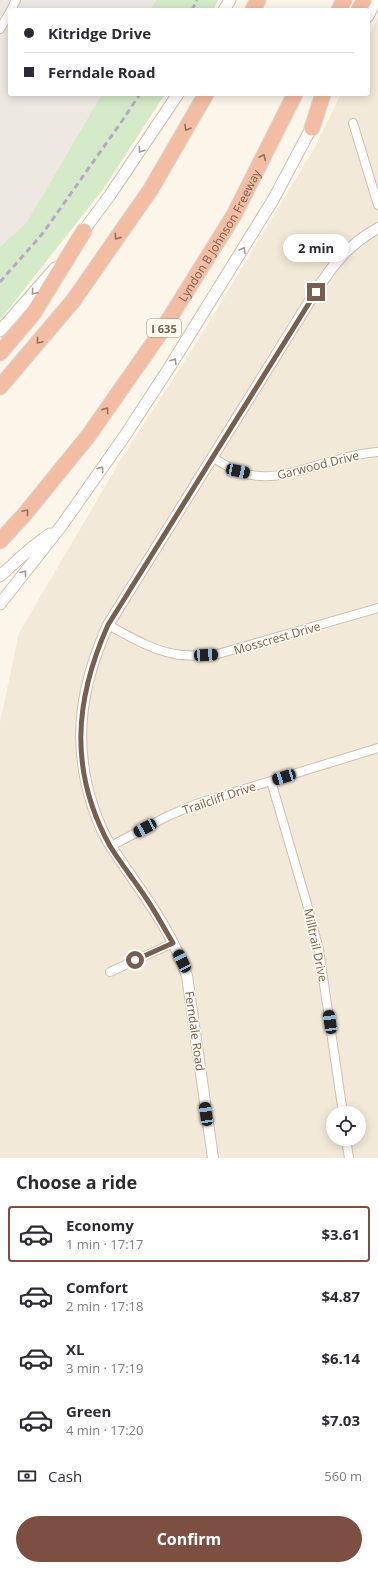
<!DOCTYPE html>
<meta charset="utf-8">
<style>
:root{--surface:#fff;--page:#f7f7f7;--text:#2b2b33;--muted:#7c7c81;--line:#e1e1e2;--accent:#7c4f42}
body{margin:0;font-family:"Open Sans",sans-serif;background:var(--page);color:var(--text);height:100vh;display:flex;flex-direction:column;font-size:15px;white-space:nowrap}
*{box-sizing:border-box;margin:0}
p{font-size:13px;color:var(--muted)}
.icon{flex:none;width:22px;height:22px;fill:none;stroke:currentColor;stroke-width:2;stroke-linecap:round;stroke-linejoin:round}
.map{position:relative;height:1158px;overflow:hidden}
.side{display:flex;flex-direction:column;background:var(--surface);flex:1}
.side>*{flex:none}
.top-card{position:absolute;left:8px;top:8px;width:362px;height:88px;border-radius:4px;box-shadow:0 2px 10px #0003;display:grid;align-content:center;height:88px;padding:0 16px;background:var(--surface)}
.tools{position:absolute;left:326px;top:1106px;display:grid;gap:8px}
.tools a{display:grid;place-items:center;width:40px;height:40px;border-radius:50%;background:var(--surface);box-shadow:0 2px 10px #0003;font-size:20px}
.end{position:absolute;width:18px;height:18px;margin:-9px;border:5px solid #765f4e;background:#fff;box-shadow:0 0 0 2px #fff}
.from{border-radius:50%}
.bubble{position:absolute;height:28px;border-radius:14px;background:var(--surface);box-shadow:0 2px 10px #0003;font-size:13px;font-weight:700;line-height:28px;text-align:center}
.car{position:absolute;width:12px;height:24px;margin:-12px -6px;border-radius:5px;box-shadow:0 0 3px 1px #0007;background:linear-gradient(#222 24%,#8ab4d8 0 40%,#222 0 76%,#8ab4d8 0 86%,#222 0)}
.top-card b{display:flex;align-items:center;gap:14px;height:38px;font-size:15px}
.top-card b+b{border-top:1px solid var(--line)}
.top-card i{width:10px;height:10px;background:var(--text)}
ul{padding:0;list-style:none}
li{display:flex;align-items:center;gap:12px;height:56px;margin:0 8px 6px;padding:0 8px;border:2px solid transparent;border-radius:4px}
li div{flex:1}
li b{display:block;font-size:15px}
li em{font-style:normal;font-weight:700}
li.current{border-color:var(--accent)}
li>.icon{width:36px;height:36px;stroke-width:1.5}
h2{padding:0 16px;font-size:18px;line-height:48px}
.pay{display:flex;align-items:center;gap:10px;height:44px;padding:0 16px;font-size:15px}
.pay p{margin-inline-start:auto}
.button{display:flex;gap:8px;margin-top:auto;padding:8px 16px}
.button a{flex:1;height:46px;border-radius:24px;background:var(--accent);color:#fff;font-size:16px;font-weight:700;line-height:46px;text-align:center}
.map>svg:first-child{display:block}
.residential{fill:#f3e9d8;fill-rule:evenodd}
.industrial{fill:#ede8e2}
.green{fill:#d4eac8}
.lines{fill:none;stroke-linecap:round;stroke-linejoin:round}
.minor-casing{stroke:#cebfb0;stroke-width:10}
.tertiary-casing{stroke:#cebfb0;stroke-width:12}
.secondary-casing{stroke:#d1bfad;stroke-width:13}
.motorway-casing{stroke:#dbd5d1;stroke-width:17}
.minor{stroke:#fff;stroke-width:8}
.tertiary{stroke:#fff;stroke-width:10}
.secondary{stroke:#fff;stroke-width:11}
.motorway{stroke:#f3bda4;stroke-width:15}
.rail{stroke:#baa7c6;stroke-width:3;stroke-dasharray:6 4;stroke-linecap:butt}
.oneway{stroke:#8f725f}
.oneway2{stroke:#a6978c}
.route{stroke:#765f4e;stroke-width:5}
.labels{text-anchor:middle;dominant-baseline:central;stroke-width:3;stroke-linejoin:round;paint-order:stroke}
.shield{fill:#fefaf0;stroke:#9f8e7f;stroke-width:1}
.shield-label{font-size:11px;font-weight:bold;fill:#765f4e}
.street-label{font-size:12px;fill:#765f4e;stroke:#fefaf0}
</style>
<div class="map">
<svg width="378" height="1158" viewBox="0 0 378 1158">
<rect width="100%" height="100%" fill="#fcf6ea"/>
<path class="residential" d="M378 17V1158H0V722L19 633 120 461 202 334 315 147 341 94H368V38ZM333 1113H359V1139H333Z"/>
<path class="industrial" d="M0 0H156L150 10H10V94H102L27 222 0 247Z"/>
<path class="green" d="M156 0H218L213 10H150Z
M102 94H165L104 188 0 320V247L27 222Z"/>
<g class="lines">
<defs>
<path id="minor" d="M11 10 16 0
M0 29 10 12
M353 123 378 205
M213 458C221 462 229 468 237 471 271 485 304 468 336 460 350 456 364 453 378 452
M108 625C129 636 151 650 175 654 189 657 204 655 218 654L378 608
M271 781 307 904 319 950 343 1113
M111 846 168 816 196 804 378 748
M110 972 173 943
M346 1139 349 1158"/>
<path id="tertiary" d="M213 1158 187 976C171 928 139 889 112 848 103 835 97 819 92 804 72 741 81 685 108 625L316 291C334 263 348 245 378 228"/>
<path id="secondary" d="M224 10 230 0
M368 16 376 0
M79 237 110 195 178 94
M0 331 55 268
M0 576 30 549 50 534
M0 604 62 525 124 437 169 368 273 200 315 121"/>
<g id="motorway">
<path d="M253 10 258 0"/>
<path d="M339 10 344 0"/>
<path d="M359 10 364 0"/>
<path d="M312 128 323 94"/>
<path d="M0 353 33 314 84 231"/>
<path d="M0 387 73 301 151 189 206 94"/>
<path id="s1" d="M0 541 24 515 89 435 161 332 234 215 295 94"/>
</g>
</defs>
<use href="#minor" class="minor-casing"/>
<use href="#tertiary" class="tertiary-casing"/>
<use href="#secondary" class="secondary-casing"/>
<use href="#motorway" class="motorway-casing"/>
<use href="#minor" class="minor"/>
<use href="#tertiary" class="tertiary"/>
<use href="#secondary" class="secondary"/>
<use href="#motorway" class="motorway"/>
<path class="rail" d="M192 10 197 0
M0 282 43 233 122 121 140 94"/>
</g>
<defs><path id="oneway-chevron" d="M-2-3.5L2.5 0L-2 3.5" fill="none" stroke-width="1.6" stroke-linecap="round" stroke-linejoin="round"/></defs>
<g class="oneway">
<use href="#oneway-chevron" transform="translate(187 128) rotate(120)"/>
<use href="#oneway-chevron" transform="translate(263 157) rotate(-63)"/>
<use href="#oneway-chevron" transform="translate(117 237) rotate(125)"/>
<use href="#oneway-chevron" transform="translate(39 341) rotate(130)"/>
<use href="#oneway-chevron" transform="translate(106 410) rotate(-55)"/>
<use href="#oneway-chevron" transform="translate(26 512) rotate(-50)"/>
</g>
<g class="oneway2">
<use href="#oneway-chevron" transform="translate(141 150) rotate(124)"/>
<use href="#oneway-chevron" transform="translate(243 250) rotate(-59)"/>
<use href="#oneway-chevron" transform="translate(34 292) rotate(131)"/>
<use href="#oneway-chevron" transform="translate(174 361) rotate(-58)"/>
<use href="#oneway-chevron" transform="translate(101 469) rotate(-55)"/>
<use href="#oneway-chevron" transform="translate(24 573) rotate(-52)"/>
</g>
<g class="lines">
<path class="route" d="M135 960 173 943C164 928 156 913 146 898 135 881 121 864 110 846 69 772 74 701 108 625L316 292"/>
</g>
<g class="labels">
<rect class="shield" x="147" y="319" width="34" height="18" rx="3"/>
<g class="shield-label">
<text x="164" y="328">I 635</text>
</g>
<g class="street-label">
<text stroke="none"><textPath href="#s1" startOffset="377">Lyndon B Johnson Freeway</textPath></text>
<text transform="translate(318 465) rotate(-14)">Garwood Drive</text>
<text transform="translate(277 638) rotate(-16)">Mosscrest Drive</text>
<text transform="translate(219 798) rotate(-19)">Trailcliff Drive</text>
<text transform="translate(316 945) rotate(78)">Milltrail Drive</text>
<text transform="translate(195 1031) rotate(82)">Ferndale Road</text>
</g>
</g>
</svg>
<div class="tools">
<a><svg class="icon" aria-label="locate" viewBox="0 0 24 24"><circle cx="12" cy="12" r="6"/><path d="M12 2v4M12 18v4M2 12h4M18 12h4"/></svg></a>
</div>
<i class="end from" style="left:135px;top:960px"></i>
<i class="end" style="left:316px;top:292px"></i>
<div class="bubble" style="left:283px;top:234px;width:66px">2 min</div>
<i class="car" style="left:238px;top:471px;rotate:102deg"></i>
<i class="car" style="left:206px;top:655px;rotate:87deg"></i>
<i class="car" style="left:284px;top:777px;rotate:253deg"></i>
<i class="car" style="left:145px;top:828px;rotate:242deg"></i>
<i class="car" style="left:182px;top:961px;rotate:334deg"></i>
<i class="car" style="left:330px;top:1022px;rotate:352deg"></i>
<i class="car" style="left:206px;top:1114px;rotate:352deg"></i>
<div class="top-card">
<b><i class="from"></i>Kitridge Drive</b>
<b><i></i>Ferndale Road</b>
</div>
</div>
<section class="side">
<h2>Choose a ride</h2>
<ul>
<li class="current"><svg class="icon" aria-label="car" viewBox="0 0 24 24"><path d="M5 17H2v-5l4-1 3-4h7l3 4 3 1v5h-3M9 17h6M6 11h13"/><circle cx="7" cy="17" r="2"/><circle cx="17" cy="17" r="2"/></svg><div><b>Economy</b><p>1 min · 17:17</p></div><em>$3.61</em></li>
<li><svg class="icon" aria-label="car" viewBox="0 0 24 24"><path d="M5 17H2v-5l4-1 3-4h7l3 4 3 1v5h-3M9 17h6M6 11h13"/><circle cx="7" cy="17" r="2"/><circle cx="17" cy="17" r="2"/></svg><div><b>Comfort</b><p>2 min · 17:18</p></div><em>$4.87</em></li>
<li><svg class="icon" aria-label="car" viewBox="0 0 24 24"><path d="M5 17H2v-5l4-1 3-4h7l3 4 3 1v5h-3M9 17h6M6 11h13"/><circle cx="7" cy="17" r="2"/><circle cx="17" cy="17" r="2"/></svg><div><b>XL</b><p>3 min · 17:19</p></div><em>$6.14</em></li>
<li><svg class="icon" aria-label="car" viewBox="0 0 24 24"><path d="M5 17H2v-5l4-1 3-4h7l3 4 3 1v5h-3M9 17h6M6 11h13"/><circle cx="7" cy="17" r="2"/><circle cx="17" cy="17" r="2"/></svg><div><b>Green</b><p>4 min · 17:20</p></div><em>$7.03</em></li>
</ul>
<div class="pay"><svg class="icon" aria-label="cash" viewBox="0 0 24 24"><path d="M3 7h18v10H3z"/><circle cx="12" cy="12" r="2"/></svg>Cash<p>560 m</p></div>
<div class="button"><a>Confirm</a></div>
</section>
